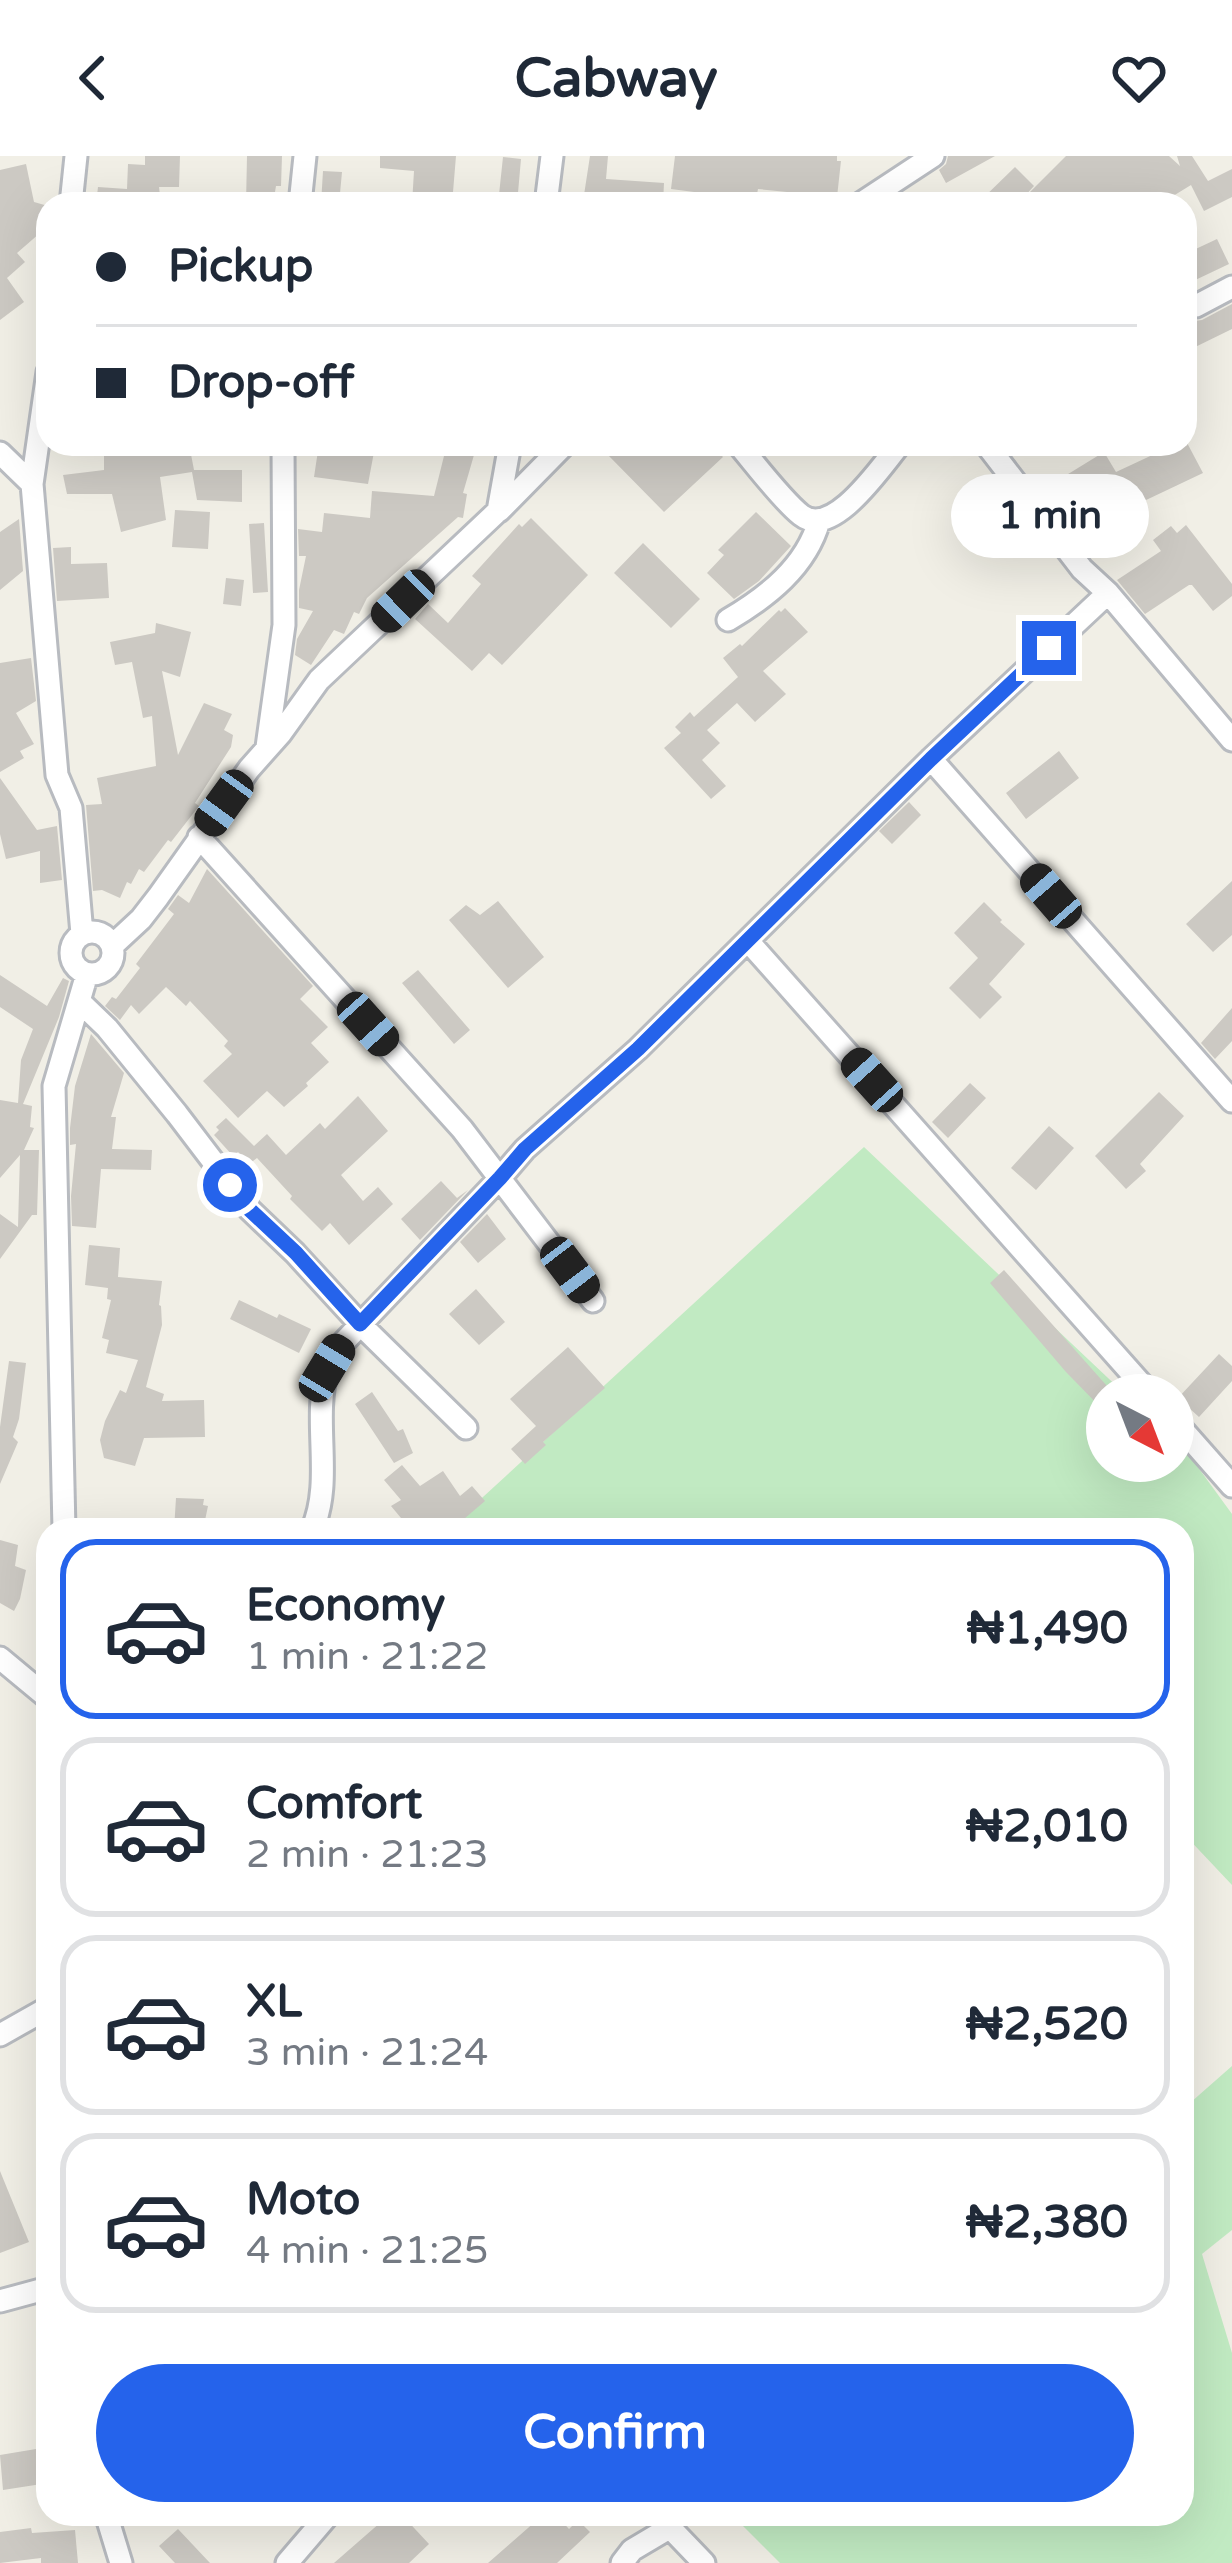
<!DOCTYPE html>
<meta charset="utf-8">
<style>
:root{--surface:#fff;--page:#f2f2f3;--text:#1f2937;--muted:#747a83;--line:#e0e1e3;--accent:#2563eb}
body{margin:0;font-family:"Varela Round",sans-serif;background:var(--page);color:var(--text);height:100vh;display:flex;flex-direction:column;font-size:45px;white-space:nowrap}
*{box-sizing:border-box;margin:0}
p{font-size:39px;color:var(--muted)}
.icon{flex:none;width:66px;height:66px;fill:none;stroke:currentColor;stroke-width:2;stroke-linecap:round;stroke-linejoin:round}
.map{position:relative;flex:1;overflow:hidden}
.sheet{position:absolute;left:36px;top:1362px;width:1158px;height:1008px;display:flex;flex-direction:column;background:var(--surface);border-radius:36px;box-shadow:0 12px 48px #0002}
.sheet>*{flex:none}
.hud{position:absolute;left:36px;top:36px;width:1161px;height:264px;border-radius:36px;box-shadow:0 12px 48px #0002;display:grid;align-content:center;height:264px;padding:0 60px;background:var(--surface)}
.needle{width:78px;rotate:138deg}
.controls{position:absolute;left:1086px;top:1218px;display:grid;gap:24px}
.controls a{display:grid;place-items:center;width:108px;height:108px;border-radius:50%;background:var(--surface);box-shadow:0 12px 48px #0002;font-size:60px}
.end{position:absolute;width:54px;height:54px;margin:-27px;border:15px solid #2563eb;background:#fff;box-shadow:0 0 0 6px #fff}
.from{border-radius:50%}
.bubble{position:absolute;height:84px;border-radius:42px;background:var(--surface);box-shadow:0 12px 48px #0002;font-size:39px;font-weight:800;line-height:84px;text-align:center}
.car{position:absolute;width:36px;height:72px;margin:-36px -18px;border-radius:15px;box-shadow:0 0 9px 3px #0007;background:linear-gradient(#222 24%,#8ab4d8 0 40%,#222 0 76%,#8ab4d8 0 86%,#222 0)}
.hud b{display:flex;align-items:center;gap:42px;height:114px;font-size:45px}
.hud b+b{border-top:3px solid var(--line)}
.hud i{width:30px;height:30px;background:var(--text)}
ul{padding:21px 0 0;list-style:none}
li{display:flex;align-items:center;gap:36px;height:180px;margin:0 24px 18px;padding:0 36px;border:6px solid var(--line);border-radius:36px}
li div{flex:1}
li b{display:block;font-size:45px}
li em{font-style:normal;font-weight:800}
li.selected{border-color:var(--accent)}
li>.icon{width:108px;height:108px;stroke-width:1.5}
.primary-button{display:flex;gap:24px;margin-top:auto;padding:24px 60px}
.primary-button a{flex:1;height:138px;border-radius:72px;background:var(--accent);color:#fff;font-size:48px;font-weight:800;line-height:138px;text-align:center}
header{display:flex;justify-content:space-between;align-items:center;height:156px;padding:0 60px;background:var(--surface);font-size:54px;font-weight:800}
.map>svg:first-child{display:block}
.green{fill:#c1eac2}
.building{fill:#ccc9c3}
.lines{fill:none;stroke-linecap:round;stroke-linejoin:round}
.minor-casing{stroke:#b8bbc0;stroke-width:27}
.minor{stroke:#fff;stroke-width:21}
.route{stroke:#2563eb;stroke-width:15}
</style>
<header><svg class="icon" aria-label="back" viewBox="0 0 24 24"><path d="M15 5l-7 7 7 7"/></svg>Cabway<svg class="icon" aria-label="heart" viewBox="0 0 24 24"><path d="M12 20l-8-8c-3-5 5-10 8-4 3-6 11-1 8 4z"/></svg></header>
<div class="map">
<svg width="1232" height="2407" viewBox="0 0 1232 2407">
<rect width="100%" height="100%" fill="#f1efe6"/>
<path class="green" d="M864 991 1126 1239H1107V1305H1173V1284L1189 1299 1232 1358V1729L1182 1676V1374H447Z
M1232 1910V2074L1202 2098 1232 2197V2407H780L731 2358H1182V1954Z"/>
<path class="building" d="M145 0H180L179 31H159L161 48H96L98 31 127 33 128 8 145 9Z
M247 0H282L281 30H276L273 48H246Z
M380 0H456L452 48H412L414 15 380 12Z
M590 0H608L606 23 664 27 663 48H631L584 39Z
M675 0H837V5H841L837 41 758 33 755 48H724L725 40 671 33Z
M948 0H995L946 27 939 14 946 8Z
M1066 0H1169L1180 10 1177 0H1192L1208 25 1232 13V41L1204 55 1191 29 1160 48H1035L1027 39Z
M503 1 521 3 517 48H498Z
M26 8 34 46 48 50V83L40 77 17 97 25 106 7 122 24 146 0 164V14Z
M1015 11 1034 30 1023 42 1014 48H977Z
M323 15 342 16 339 48H321Z
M1217 83 1229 108 1189 127 1193 135 1185 140V98Z
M1232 148V173L1185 196V160L1194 165 1202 164Z
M1185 283 1203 317 1144 345 1146 348 1123 361 1099 319 1068 337 1060 323 1104 296 1116 316 1176 288H1185Z
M104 288H189L194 314H242V346L197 344 192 316 160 321 166 364 121 376 112 338H67L63 319 104 314Z
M319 288 374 296 368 328 314 321Z
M447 288 476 292 463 337 467 338 463 362 458 361 367 442 359 458 354 456 344 478 334 474 311 509 295 499 297 483 313 455 299 452V434L306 400H299L298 373 322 376 324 357 370 362 372 335 434 340Z
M606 288H711L723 301 664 356 607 298 611 295Z
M175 354 210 356 208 393 172 391Z
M756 356 791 390 759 425 734 443 707 417 724 399 718 394Z
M531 362 588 419 502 509 489 497 472 515 415 463 428 448 448 467 481 428 472 420 519 368 522 371Z
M19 363 23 415 0 434V376Z
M264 367 268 436 253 437 249 368Z
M1186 369 1232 428V440L1213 455 1192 429H1189L1145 458 1117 424 1161 395 1153 384 1171 370 1177 377Z
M643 387 700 443 671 472 614 417Z
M71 391V408L107 407 109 442 57 445 53 392Z
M226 422 244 424 241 450 223 448Z
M785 452 808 476 763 515 786 538 755 566 737 547 707 574 720 587 702 604 726 630 711 643 664 592 681 577 675 571 690 556 694 561 738 521 723 502 740 488 742 490 779 454 781 456Z
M156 467 191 476 180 521 162 515 178 599 204 547 232 558 224 574 233 579 231 591 195 647 199 650 171 686 168 684 144 716 139 713 131 728 127 726 120 742 102 734 93 735 86 649 102 648 97 622 156 610 152 560 143 562 132 506 115 509 110 486 155 477Z
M31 502 36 545 16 557 34 588 20 595 24 602 0 616V507Z
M1059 595 1079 622 1026 663 1006 637Z
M0 622 37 674 57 670 62 724 40 727V695L6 703 0 678Z
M909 646 921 659 892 688 879 675Z
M207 713 313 830 300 843 328 871 311 887 329 906 306 927 308 930 284 951 267 935 238 962 203 925 232 898 224 890 228 885 190 845 186 850 166 831 139 858 131 849 120 864 105 850 112 841 116 843 140 812 136 808 174 758 168 753 178 739 189 747Z
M1232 725V779L1213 796 1186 768Z
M498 745 544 801 508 832 449 764 466 749 480 759Z
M984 746 1002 764 1000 766 1025 788 989 828 1002 841 980 863 949 832 978 802 954 777Z
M418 814 470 874 454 888 402 827Z
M0 819 47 850 63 822 69 825 59 861 23 948 32 950 30 971 34 972 24 994H39L37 1059H32L0 1103V1058L18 1071 20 999 0 1022V944L18 947 21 904 33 873 0 851Z
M1232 852V885L1215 903 1201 887Z
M91 878 124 917 111 961H116L112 993 152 994 151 1014 101 1013 96 1072 72 1070 71 1040 76 988 70 989V972L75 930Z
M970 927 986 942 948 982 932 966Z
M1159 936 1184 960 1140 1008 1146 1015 1126 1033 1095 1000Z
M358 940 388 975 341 1019 363 1045 378 1031 393 1048 349 1089 330 1067 322 1075 290 1043 292 1040 257 1002 249 1008 238 996 233 1000 214 979 219 974 216 971 226 962 254 990 267 978 286 999 320 967 325 973Z
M1049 970 1074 992 1036 1034 1011 1012Z
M441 1025 457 1042 468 1034 420 1084 401 1063Z
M487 1058 506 1083 478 1107 460 1086Z
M89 1089 120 1092 118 1121 162 1125 159 1149 161 1150 162 1169 146 1231 164 1238 162 1245 204 1244 205 1281 144 1282 135 1310 104 1302 100 1284 105 1265 120 1234 126 1237 138 1204 106 1197 109 1184 102 1182 111 1144 107 1143 108 1132 85 1129Z
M1004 1114 1107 1230V1258L1066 1216 990 1127Z
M476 1133 505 1166 479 1189 449 1158Z
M239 1144 277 1162 279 1158 311 1173 299 1197 230 1163Z
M568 1191 605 1232 543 1286 546 1289 525 1308 511 1293 536 1270 510 1243Z
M1219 1198 1232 1210V1225L1199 1261 1178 1242Z
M9 1205 26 1207 19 1263 13 1281 18 1286 0 1328V1271Z
M372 1236 398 1275 403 1273 413 1297 394 1307 355 1248Z
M402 1309 420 1330 443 1315 460 1340 472 1330 485 1345 451 1374H411L391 1350 401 1344 384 1324Z
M176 1342 204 1343 203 1349 208 1350 203 1374H174Z
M0 1384 18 1389 15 1410 26 1414 20 1443 14 1455 0 1447Z
M0 2015 29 2086 0 2097Z
M48 2291V2327L3 2334 0 2299Z
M373 2358H401L429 2388 409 2407H334L381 2366Z
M544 2358H555L569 2373 578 2364 590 2376 557 2407H488Z
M31 2372 32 2377 75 2374 78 2407H41V2402L0 2407V2376Z
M178 2373 210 2407H175L159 2390Z"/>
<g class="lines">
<defs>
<path id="minor" d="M71 48 76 0
M300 48 305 0
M546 48 552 0
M860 48 933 0
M1196 150 1232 131
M48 216 32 328 57 619 71 652 82 778
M738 288C755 308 782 344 801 359 833 384 882 309 900 288
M986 288 1082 413 1108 437 1232 584
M0 297 32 328
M499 355 565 288
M728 464C767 441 806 411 819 365
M267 591 284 469 283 288
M931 603 1232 945
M199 681 462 973 593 1145
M71 797a21 21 0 1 1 42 0a21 21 0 1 1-42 0Z
M748 785 1151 1239
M113 789 141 763 158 741 249 613 281 577 319 524 498 355 510 288
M79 845 107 872 177 958 250 1054 295 1097 360 1168 466 1272
M1173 1263 1232 1330
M64 1374 54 930 87 818
M312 1374C334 1325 312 1265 327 1214 329 1206 336 1197 341 1189L500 1022 525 993 638 893 931 603 1108 437
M0 1502 48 1542
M0 1879 48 1852
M0 2145 48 2132
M106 2358 121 2407
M657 2358 704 2407
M287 2407 329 2358
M622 2407 632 2394 669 2372"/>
</defs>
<use href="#minor" class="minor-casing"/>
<use href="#minor" class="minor"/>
</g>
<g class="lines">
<path class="route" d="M230 1029 250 1054 296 1097 360 1168 500 1022 525 993 638 893 931 603 1049 492"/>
</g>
</svg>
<div class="controls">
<a><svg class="needle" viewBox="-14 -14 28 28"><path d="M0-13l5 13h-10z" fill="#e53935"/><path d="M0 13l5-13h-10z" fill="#747a83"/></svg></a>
</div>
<i class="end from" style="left:230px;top:1029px"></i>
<i class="end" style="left:1049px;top:492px"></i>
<div class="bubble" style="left:951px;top:318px;width:198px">1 min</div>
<i class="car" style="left:403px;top:445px;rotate:226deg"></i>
<i class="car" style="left:224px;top:647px;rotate:216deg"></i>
<i class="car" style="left:1051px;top:740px;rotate:319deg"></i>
<i class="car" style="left:368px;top:868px;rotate:138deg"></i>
<i class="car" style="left:872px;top:924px;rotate:318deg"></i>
<i class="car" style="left:570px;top:1114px;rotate:143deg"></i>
<i class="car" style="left:327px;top:1212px;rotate:31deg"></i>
<div class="hud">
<b><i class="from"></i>Pickup</b>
<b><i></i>Drop-off</b>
</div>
<section class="sheet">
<ul>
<li class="selected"><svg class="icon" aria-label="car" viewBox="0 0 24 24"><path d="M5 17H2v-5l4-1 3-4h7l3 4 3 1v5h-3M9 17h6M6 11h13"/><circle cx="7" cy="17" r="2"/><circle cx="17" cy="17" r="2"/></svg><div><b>Economy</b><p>1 min · 21:22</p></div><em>₦1,490</em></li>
<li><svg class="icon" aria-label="car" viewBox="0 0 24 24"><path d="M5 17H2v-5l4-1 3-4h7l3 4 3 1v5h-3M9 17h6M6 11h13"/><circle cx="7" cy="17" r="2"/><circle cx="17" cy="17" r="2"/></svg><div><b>Comfort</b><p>2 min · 21:23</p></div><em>₦2,010</em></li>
<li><svg class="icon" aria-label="car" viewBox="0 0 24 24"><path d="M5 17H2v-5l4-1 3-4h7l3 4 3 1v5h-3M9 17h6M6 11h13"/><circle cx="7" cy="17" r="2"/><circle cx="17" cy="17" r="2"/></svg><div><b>XL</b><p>3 min · 21:24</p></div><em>₦2,520</em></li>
<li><svg class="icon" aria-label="car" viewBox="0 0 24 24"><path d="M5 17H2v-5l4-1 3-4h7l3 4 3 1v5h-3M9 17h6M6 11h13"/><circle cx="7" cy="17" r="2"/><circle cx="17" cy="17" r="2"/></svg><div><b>Moto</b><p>4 min · 21:25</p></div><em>₦2,380</em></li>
</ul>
<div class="primary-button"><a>Confirm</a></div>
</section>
</div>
